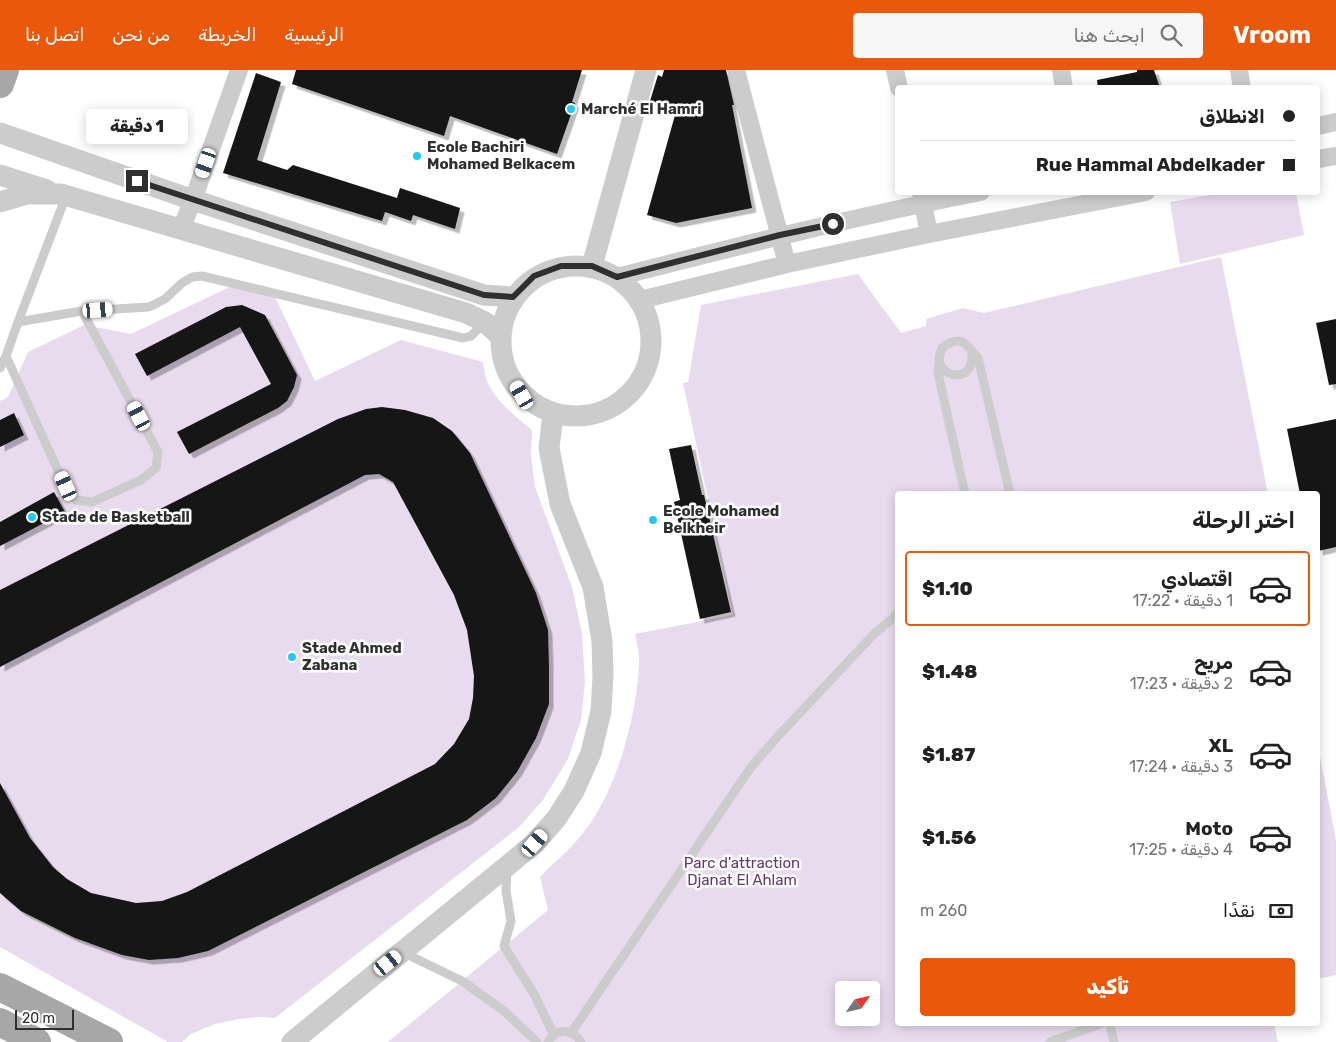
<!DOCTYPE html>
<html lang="ar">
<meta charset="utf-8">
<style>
:root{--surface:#fff;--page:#f6f6f6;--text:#222;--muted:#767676;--line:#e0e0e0;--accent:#ea580c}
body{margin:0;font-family:Rubik,Vazirmatn,sans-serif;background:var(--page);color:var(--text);direction:rtl;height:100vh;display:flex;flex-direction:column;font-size:19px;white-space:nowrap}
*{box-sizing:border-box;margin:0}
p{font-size:16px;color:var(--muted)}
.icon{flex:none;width:28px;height:28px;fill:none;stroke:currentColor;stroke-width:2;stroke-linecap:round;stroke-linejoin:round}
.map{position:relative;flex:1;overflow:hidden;direction:ltr}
.side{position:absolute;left:895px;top:421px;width:425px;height:535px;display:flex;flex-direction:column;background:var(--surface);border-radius:5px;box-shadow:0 2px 12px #0003;direction:rtl}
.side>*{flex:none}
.top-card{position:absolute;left:895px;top:15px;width:425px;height:110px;border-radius:5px;box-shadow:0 2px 12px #0003;direction:rtl;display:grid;align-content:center;height:110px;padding:0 25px;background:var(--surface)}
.needle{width:32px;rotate:56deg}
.tools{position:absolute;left:835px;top:911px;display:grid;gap:10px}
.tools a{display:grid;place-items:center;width:45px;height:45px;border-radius:5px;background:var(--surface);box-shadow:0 2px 12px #0003;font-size:25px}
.scale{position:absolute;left:15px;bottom:12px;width:59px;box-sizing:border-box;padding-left:5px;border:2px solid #2f2f2f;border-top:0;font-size:14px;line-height:18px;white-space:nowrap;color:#2f2f2f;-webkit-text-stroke:4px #fff;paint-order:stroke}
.end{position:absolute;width:22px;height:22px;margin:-11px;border:6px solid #2f2f2f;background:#fff;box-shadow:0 0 0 2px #fff}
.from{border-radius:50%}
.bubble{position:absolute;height:35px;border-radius:5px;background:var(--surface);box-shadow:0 2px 12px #0003;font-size:16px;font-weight:800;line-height:35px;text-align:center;direction:rtl}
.car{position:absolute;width:15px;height:30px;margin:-15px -8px;border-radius:6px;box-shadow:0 0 4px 1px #0007;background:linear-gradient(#fff 24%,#345 0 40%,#fff 0 76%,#345 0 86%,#fff 0)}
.top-card b{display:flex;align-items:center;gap:18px;height:48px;font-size:19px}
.top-card b+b{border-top:1px solid var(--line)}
.top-card i{width:12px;height:12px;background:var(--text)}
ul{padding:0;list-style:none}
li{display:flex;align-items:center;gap:15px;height:75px;margin:0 10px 8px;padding:0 15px;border:2px solid transparent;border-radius:5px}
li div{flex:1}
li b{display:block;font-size:19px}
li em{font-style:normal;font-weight:800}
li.current{border-color:var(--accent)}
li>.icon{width:45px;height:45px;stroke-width:1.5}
h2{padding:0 25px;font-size:22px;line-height:60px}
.pay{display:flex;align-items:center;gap:12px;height:55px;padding:0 25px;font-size:19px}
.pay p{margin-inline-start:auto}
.primary-button{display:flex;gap:10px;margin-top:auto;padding:10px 25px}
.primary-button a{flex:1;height:58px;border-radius:5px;background:var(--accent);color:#fff;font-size:20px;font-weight:800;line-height:58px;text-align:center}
header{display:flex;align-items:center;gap:30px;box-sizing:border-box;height:70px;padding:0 25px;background:var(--accent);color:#fff}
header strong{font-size:24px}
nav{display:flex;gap:28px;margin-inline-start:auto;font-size:18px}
.search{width:350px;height:45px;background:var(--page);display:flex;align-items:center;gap:12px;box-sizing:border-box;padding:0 18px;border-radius:5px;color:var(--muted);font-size:19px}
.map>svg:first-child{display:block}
.green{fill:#e8dbed;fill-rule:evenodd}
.building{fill:#161616;filter:url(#shadow)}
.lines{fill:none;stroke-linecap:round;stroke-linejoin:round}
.service{stroke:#ccc;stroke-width:9}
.minor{stroke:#ccc;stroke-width:18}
.tertiary{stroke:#ccc;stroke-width:21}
.primary{stroke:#a7a7a7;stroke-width:28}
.route{stroke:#2f2f2f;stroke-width:6}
.poi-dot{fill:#22c8f4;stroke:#fff;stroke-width:2}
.labels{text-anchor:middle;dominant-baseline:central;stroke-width:5;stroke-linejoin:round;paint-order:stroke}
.poi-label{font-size:15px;font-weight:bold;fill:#2f2f2f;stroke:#fff;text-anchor:start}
.park-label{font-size:15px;fill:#64386e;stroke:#fff}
</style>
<header>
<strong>Vroom</strong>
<div class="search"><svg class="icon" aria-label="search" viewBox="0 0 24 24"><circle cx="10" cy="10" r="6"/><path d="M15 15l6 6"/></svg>ابحث هنا</div>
<nav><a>الرئيسية</a><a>الخريطة</a><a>من نحن</a><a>اتصل بنا</a></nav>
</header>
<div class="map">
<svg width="1336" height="972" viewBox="0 0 1336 972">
<defs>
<filter id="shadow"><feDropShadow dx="4.5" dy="4.5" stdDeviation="0" flood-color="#0004"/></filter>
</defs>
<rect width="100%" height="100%" fill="#fff"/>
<path class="green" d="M1222 123H1296L1304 165 1180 194 1170 132Z
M1221 187 1268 424H898V954H1274L1278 972H388L548 840 540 807C554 792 571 779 583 763 616 723 637 646 639 594 640 584 637 574 635 564L733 545 683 313 688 312 701 235 858 204 901 263 926 256V249L963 238 984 243ZM844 920H871V948H844Z
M236 214 275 227 315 311 401 270 483 292C484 298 485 306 487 311 496 332 515 346 532 360L531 385 535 417 572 517 582 563 585 612 581 650 568 689 543 730 518 758 275 948 259 947 239 949 215 954 191 964 182 972H168L0 877V331L8 327 28 282 84 255 131 264Z
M1318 676 1336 770V905L1318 909Z"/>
<path class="building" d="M296 0H582L572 32 575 33 557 84 450 46 444 66 292 14Z
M664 0H726L734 35H732L752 138 676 153 647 145 677 38 650 31 658 5 662 7Z
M1137 0H1154L1160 18H1098L1097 10 1137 2Z
M256 3 281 12 257 90 287 100 293 95 397 128 400 118 460 138 455 159 413 145 411 151 385 142 382 151 223 103Z
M242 235 265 245 297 305 294 317 287 331 278 338 189 384 177 362 271 314 240 257 147 306 135 284 226 237Z
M1336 249V314L1329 315 1316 253Z
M382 337 405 340 433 348 452 361 470 383 536 523 548 560 549 596V634L536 668 517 702 496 728 467 750 208 881 178 888 149 890 122 885 75 868 21 841 0 823V713L30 768 53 797 67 809 91 823 136 833 162 831 187 822 435 694 454 674 469 649 473 628 474 606 467 560 454 525 393 412 379 404 365 405 0 597V520L338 349 366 339Z
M14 343 24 365 0 377V350Z
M1336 349V477L1318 481V424H1300L1287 359Z
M691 375 702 425H704L731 542 700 549 674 432 680 430 669 379Z
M54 422 65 442 0 476V452Z"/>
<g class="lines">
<path class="service" d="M18 252 82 241 149 237 165 229 182 213 192 207 202 206 463 268 471 266 485 252
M972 283C975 319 926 306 943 277 962 263 967 276 978 288L1010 424
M6 286 65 416 76 430 92 432 141 410 156 398 158 382 82 241
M939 292 938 303 965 424
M0 298 6 286 18 252 66 126
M507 800 506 821 511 851 504 876 534 924 554 965
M402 882 462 911 504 941 537 972
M1110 954 1114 972
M571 963 751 697 780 664 874 564 893 548 898 543
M548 972C557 957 572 959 581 972
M1050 972 1100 954"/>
<path class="minor" d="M736 0 787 194
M895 0 899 18
M1061 0 1064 18
M1239 0 1242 18
M1318 56 1336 52
M1318 89 1336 86
M921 123 929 164
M181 159 193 130 239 0
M617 207C738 176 858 146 981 122
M640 230 787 194 929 164 1146 122"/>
<path class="tertiary" d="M0 63 193 130 484 225 513 227
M0 105 47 120
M0 132 27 124H61L466 243 485 252 500 266
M501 271a75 75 0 1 1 150 0a75 75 0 1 1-150 0Z
M592 196 646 0
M292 972 535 773 556 749 574 721 591 683 601 641 603 606 602 571 593 517 560 434 549 378 553 344"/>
<path class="primary" d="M0 14 5 0
M0 917 109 972
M0 952 37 972"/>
</g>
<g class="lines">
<path class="route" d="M137 111 484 225 513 227 534 206 561 196H592L617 207 780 165 833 154"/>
</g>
<g class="poi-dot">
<circle cx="571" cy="39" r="5"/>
<circle cx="417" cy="86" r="5"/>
<circle cx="32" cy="447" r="5"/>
<circle cx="653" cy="450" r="5"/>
<circle cx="292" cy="587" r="5"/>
</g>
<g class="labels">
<g class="poi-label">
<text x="581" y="39">Marché El Hamri</text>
<text x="427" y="77">Ecole Bachiri<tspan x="427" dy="17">Mohamed Belkacem</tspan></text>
<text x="663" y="441">Ecole Mohamed<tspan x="663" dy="17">Belkheir</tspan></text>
<text x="42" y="447">Stade de Basketball</text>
<text x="302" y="578">Stade Ahmed<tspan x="302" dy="17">Zabana</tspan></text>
</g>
<g class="park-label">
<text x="742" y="793">Parc d'attraction<tspan x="742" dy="17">Djanat El Ahlam</tspan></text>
</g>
</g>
</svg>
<div class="tools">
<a><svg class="needle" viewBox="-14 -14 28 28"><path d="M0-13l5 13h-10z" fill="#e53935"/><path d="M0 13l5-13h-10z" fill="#767676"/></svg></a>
</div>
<div class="scale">20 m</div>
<i class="end from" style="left:833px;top:154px"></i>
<i class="end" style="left:137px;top:111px"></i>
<div class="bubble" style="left:86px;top:39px;width:102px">1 دقيقة</div>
<i class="car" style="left:206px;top:93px;rotate:199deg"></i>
<i class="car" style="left:98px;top:240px;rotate:86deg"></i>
<i class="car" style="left:522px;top:325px;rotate:330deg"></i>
<i class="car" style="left:139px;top:346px;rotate:332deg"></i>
<i class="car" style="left:66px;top:416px;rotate:336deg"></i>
<i class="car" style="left:535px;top:773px;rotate:41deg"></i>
<i class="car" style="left:388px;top:893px;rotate:51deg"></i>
<div class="top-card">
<b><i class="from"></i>الانطلاق</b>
<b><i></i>Rue Hammal Abdelkader</b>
</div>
<section class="side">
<h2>اختر الرحلة</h2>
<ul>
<li class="current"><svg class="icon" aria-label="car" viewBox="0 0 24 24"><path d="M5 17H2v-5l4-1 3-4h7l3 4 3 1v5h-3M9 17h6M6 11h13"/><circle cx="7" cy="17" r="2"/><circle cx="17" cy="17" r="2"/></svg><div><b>اقتصادي</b><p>1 دقيقة · 17:22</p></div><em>$1.10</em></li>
<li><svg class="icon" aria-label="car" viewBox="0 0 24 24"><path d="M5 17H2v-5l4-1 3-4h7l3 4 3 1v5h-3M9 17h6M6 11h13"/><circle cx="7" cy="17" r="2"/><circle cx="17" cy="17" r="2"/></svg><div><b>مريح</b><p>2 دقيقة · 17:23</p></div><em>$1.48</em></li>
<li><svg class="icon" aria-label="car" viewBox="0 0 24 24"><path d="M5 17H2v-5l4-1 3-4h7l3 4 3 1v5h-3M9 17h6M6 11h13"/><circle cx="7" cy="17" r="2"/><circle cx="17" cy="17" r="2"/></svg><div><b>XL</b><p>3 دقيقة · 17:24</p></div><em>$1.87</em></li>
<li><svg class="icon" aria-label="car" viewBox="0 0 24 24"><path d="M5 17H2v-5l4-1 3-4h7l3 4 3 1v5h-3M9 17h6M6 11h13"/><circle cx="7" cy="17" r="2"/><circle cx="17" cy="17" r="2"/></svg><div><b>Moto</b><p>4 دقيقة · 17:25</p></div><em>$1.56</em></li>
</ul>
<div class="pay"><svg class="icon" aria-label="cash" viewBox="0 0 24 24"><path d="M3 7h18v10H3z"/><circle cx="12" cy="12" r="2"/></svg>نقدًا<p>260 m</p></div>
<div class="primary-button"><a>تأكيد</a></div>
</section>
</div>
